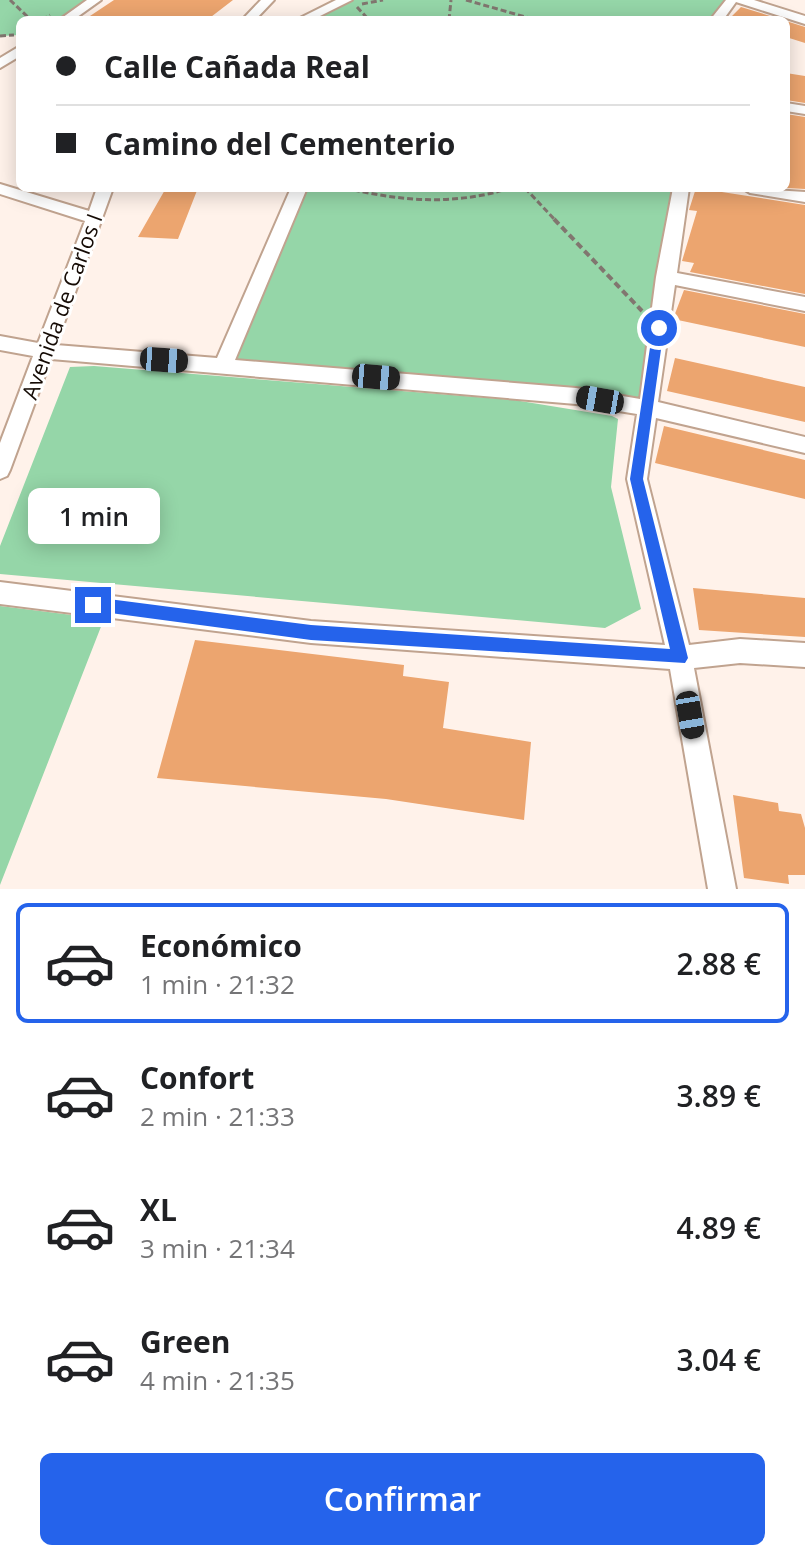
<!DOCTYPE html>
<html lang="es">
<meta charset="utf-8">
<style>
:root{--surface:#fff;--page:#f6f6f6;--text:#202124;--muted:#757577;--line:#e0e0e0;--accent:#2563eb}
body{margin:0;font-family:"Open Sans",sans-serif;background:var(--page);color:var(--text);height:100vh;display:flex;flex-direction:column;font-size:30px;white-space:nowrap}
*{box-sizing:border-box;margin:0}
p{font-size:26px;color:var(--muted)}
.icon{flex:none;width:44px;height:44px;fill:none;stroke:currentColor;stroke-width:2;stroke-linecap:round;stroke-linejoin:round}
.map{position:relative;height:889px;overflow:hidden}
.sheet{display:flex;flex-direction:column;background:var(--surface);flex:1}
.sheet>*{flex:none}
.guide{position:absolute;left:16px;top:16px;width:774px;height:176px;border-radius:12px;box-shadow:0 4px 20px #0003;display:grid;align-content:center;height:176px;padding:0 40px;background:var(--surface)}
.end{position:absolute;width:36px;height:36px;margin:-18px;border:10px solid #2563eb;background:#fff;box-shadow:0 0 0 4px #fff}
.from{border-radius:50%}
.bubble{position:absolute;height:56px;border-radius:12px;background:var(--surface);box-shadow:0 4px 20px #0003;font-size:26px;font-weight:600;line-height:56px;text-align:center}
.car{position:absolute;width:24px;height:48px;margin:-24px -12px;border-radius:10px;box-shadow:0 0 6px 2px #0007;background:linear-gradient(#222 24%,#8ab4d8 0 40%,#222 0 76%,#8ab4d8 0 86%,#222 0)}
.guide b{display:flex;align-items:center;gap:28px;height:76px;font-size:30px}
.guide b+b{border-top:2px solid var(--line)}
.guide i{width:20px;height:20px;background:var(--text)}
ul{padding:14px 0 0;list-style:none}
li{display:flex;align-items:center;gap:24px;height:120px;margin:0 16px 12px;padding:0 24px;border:4px solid transparent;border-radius:12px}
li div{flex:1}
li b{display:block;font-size:30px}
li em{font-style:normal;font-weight:600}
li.selected{border-color:var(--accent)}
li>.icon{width:72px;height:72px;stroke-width:1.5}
.button{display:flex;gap:16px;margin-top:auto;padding:16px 40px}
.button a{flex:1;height:92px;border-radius:12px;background:var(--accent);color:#fff;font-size:32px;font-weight:600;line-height:92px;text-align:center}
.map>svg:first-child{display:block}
.green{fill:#95d6a8}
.building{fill:#eca56f}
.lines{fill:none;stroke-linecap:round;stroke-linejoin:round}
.street-casing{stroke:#c0a38f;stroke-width:4}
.path-far1{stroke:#81766f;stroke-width:3;stroke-dasharray:6 3;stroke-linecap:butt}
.path{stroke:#81766f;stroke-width:4;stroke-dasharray:7 4;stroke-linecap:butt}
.street{fill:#fff;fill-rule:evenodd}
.route{fill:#2563eb}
.labels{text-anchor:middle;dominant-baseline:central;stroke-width:6;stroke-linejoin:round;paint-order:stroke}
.street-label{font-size:22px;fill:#140a04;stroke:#fff}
</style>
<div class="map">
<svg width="805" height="889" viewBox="0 0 805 889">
<rect width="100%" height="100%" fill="#fff2ea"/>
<path class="green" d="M0 0H93L64 20H20V35L0 36Z
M346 0H732L716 20H302Z
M299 188H682L648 408 223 365Z
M94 366 514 400 612 416 618 419 611 487 641 609 605 628 0 574V546L70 367Z
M0 606 104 619 0 885Z"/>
<path class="building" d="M114 0H233L207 20H84Z
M741 7 783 20H728Z
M786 21 805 27V43L786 37Z
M786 73 805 76V103L786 100Z
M786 114 805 117V189L786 188Z
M166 188H198L178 239 138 237Z
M696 188 805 205V294L690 272 694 263 682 261 697 211 689 210Z
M684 290 805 314V347L673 319Z
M675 358 805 387V422L667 391Z
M664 426 805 460V499L655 463Z
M693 588 805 598V637L699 630Z
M195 640 404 665 403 676 449 682 443 728 531 742 524 820 386 799 157 778Z
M733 795 778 803 779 811 801 814 805 828V875H788L789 884 744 878Z"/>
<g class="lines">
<defs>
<path id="street" d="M87 0H101L73 20H59Z
M261 0H274L255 20H242Z
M336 0H352L312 20H296Z
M726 0H754L805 16V24L736 2 723 20H710Z
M20 46V56L0 68V58Z
M786 103 805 106V114L786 111Z
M0 184 89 211 97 188H113L56 345 217 358 291 188H307L235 360 576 388 640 399 656 277 673 188H689L677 273 805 297V311L675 285 658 402 805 437V453L656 418 647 479 689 645 740 639 805 643V667L740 663 694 668 736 889H708L670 669 311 643 0 604V582L311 621 665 645 627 479 637 414 576 404 51 359 10 470 7 476 0 479V443L33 356 0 350V336L38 343 85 221 0 194Z
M742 188 805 192V202L750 193Z"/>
</defs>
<use href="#street" class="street-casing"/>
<path class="path-far1" d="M10 0 31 20
M466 0 536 20
M362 4 383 0
M357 7 369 20
M42 20 50 15
M449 20 451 0
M0 36 14 35
M345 188C401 201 454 206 510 188
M525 188 556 221"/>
<path class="path" d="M554 219 642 311"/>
<use href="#street" class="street"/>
</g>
<path class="route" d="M659 324 664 328 643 479 688 658 685 663 311 640 88 610V600L93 597 311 625 670 649 630 479 653 328Z"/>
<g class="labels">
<g class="street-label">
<text transform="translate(61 306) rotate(-70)">Avenida de Carlos I</text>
</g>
</g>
</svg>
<i class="end from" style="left:659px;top:328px"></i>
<i class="end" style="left:93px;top:605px"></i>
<div class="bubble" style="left:28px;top:488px;width:132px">1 min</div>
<i class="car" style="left:164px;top:360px;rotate:94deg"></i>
<i class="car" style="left:376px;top:377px;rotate:95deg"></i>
<i class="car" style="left:600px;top:400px;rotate:280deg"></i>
<i class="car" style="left:690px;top:715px;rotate:170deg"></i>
<div class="guide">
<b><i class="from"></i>Calle Cañada Real</b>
<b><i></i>Camino del Cementerio</b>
</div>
</div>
<section class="sheet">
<ul>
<li class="selected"><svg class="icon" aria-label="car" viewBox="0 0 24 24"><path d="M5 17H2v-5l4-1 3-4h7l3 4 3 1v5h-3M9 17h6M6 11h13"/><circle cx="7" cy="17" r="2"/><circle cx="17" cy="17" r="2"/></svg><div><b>Económico</b><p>1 min · 21:32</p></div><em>2.88 €</em></li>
<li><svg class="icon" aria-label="car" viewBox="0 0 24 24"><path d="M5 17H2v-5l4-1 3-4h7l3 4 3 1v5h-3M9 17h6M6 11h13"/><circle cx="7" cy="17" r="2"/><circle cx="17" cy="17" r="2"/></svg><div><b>Confort</b><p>2 min · 21:33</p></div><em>3.89 €</em></li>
<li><svg class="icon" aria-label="car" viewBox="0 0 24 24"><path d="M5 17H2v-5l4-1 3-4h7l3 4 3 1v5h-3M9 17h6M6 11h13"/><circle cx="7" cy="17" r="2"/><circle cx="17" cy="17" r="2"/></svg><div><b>XL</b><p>3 min · 21:34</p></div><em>4.89 €</em></li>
<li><svg class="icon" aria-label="car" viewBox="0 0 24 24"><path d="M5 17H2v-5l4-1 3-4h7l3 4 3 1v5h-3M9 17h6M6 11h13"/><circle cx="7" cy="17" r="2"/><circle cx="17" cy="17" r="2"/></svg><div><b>Green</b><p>4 min · 21:35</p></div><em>3.04 €</em></li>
</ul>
<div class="button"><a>Confirmar</a></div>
</section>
